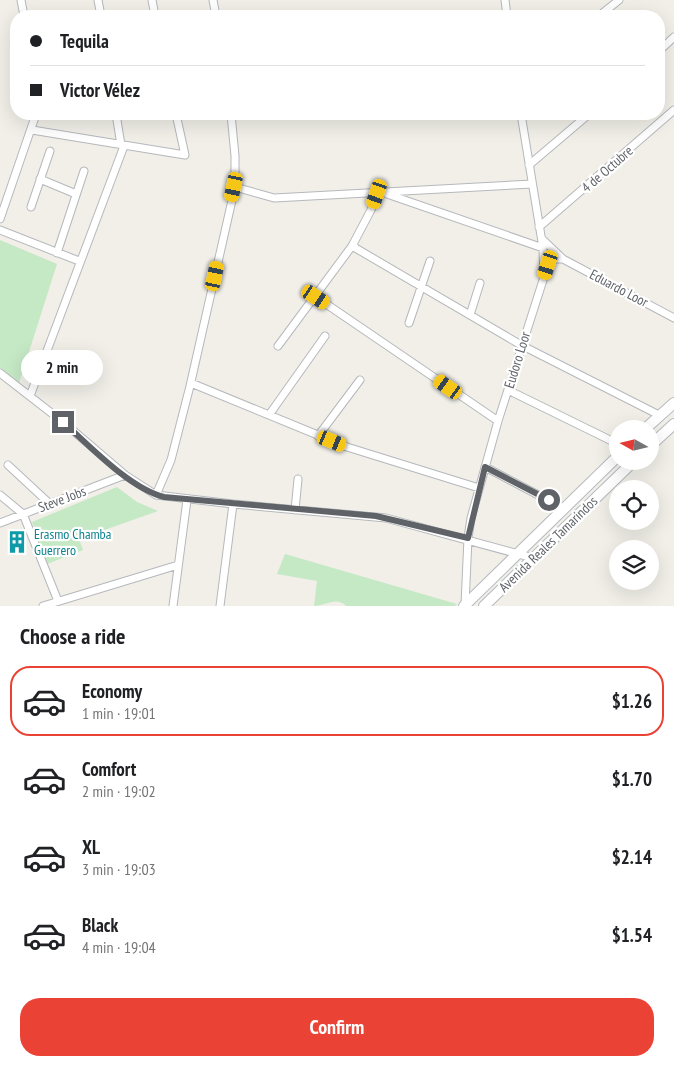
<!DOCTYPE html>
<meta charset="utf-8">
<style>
:root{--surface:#fff;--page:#f2f2f2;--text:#202124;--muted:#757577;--line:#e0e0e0;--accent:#ea4335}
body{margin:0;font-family:"PT Sans Narrow",sans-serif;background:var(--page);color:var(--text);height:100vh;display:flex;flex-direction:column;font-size:19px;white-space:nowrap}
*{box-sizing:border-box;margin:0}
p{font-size:16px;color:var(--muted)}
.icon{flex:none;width:28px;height:28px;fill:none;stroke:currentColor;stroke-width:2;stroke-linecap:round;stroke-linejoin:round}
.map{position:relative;height:606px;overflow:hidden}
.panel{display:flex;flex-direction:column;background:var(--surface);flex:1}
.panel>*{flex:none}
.guide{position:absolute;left:10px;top:10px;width:655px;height:110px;border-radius:20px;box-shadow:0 5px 20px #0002;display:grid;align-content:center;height:110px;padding:0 20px;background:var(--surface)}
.needle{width:32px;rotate:278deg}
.fabs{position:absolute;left:609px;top:420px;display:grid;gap:10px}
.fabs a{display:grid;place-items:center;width:50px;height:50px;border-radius:50%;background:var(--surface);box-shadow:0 5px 20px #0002;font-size:25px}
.end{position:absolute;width:22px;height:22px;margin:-11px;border:6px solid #5f6368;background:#fff;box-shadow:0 0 0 2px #fff}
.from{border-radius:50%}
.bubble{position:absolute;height:35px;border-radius:18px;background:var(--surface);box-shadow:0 5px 20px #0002;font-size:16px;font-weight:700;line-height:35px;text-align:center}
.car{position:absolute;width:15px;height:30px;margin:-15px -8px;border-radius:6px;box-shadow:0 0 4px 1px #0007;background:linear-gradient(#f5c518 24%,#345 0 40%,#f5c518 0 76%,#345 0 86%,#f5c518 0)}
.guide b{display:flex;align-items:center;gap:18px;height:48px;font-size:19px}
.guide b+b{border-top:1px solid var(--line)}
.guide i{width:12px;height:12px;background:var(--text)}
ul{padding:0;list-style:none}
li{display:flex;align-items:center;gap:15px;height:70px;margin:0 10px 8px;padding:0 10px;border:2px solid transparent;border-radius:20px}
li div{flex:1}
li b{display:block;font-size:19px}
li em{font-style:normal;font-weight:700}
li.selected{border-color:var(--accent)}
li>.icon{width:45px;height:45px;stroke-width:1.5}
h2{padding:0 20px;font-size:22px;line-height:60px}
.action{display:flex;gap:10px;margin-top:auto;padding:10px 20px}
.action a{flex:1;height:58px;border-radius:20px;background:var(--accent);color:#fff;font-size:20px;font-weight:700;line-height:58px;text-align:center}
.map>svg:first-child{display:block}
.green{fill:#c5e8c5}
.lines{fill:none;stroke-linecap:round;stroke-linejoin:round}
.street-casing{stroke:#b5b8bc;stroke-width:9}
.secondary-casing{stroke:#b6babf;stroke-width:12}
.street{stroke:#fff;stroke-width:7}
.secondary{stroke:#fff;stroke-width:10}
.route{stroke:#5f6368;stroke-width:6}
.labels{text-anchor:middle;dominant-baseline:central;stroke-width:4.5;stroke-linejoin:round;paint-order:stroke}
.street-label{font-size:14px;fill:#5f6368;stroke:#fff}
.culture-label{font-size:14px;fill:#0d838f;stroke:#fff;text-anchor:start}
</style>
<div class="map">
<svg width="674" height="606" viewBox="0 0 674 606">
<rect width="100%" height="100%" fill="#f1efe8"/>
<path class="green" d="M0 240 57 264 19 383 0 368Z
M117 487 137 502 158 511 79 539 83 550 47 564 32 522Z
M285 554 457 604 455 606H346C336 596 326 606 314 606L317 581 277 574Z"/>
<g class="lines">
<defs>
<path id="street" d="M21 0 24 16
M98 0 101 16
M152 0 155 16
M213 0 216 16
M505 0 507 16
M599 16 619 0
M659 51 674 37
M32 130 185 155 176 114
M529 165 589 114
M40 179 76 194
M235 187 274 198 532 184
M377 193 371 210 352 246 521 345 659 415
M387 194 543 248
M31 207 50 151
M0 219 36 114
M539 227 674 110
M0 230 79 261
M542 239 563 259 674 318
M57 253 84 171
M546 270 552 259H563
M316 297 498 421
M470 315 480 283
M409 323 430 261
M278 346 352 246 355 247
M0 373 63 422 125 475 156 495 233 504 386 518 533 558
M191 383 347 447 479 488
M508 390 618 444
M30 396 124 146 121 145 116 114
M269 415 325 336
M318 436 360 380
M8 465 50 504
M485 467 565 509
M0 495 23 514 58 601
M156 495 171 460 190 386 235 187V156L231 114
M295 510 298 479
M0 523 125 475
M465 605 468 538 471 518 498 421 544 277 543 248 521 114
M43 606 178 565
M173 606 187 500
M220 606 233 504"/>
<path id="secondary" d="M645 429 674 403
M650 446 674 424
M464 606 618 456
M484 606 634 461"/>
</defs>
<use href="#street" class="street-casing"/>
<use href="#secondary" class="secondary-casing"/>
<use href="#street" class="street"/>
<use href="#secondary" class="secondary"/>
</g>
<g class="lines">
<path class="route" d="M63 422C90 446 129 488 164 497L376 516 468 538 485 467 549 500"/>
</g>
<defs>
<symbol id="building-bare" viewBox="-9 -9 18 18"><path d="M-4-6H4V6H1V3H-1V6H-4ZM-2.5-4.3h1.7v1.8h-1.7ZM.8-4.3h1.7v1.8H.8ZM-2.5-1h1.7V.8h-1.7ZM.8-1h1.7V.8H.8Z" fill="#0f9aa8" stroke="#fff" stroke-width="2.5" paint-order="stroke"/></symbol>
</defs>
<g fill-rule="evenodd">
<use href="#building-bare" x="1" y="526" width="32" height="32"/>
</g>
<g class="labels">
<g class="street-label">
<text transform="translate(607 169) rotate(-41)">4 de Octubre</text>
<text transform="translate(619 288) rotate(28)">Eduardo Loor</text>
<text transform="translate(517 360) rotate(-73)">Eudoro Loor</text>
<text transform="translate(62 499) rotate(-21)">Steve Jobs</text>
<text transform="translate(548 544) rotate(-44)">Avenida Reales Tamarindos</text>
</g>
<g class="culture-label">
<text x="34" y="534">Erasmo Chamba<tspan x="34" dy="16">Guerrero</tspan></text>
</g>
</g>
</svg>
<div class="fabs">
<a><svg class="needle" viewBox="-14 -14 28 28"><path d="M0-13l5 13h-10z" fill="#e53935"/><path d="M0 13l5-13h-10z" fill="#757577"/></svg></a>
<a><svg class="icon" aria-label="locate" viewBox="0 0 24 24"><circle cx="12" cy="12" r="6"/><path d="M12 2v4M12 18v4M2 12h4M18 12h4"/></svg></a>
<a><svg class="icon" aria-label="layers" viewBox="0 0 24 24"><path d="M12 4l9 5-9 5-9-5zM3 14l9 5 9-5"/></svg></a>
</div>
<i class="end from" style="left:549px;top:500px"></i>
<i class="end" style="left:63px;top:422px"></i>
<div class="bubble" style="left:21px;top:350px;width:82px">2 min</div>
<i class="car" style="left:234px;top:187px;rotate:192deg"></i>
<i class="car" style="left:377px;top:194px;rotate:199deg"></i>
<i class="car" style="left:548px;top:265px;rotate:198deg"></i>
<i class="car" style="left:215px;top:276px;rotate:12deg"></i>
<i class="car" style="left:316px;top:297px;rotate:124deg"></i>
<i class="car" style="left:448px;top:387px;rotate:305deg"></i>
<i class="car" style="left:332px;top:441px;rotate:112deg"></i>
<div class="guide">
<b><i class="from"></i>Tequila</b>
<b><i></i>Victor Vélez</b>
</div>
</div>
<section class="panel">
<h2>Choose a ride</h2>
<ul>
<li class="selected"><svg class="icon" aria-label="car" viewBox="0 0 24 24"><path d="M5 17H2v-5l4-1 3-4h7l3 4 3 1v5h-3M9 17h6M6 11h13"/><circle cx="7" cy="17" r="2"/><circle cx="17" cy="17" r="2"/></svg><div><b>Economy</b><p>1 min · 19:01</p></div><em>$1.26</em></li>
<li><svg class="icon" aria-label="car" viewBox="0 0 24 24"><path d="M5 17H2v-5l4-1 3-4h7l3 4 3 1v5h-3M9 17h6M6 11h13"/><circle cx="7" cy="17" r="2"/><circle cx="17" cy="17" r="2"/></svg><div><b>Comfort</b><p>2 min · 19:02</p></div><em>$1.70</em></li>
<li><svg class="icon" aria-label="car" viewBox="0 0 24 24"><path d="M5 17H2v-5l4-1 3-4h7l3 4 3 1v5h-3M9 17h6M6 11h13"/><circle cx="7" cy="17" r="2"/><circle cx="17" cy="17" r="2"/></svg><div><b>XL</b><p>3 min · 19:03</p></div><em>$2.14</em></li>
<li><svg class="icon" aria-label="car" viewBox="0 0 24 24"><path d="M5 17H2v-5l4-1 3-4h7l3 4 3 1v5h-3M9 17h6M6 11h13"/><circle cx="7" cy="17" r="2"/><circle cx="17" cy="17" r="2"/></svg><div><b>Black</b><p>4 min · 19:04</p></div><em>$1.54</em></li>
</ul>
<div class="action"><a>Confirm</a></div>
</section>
